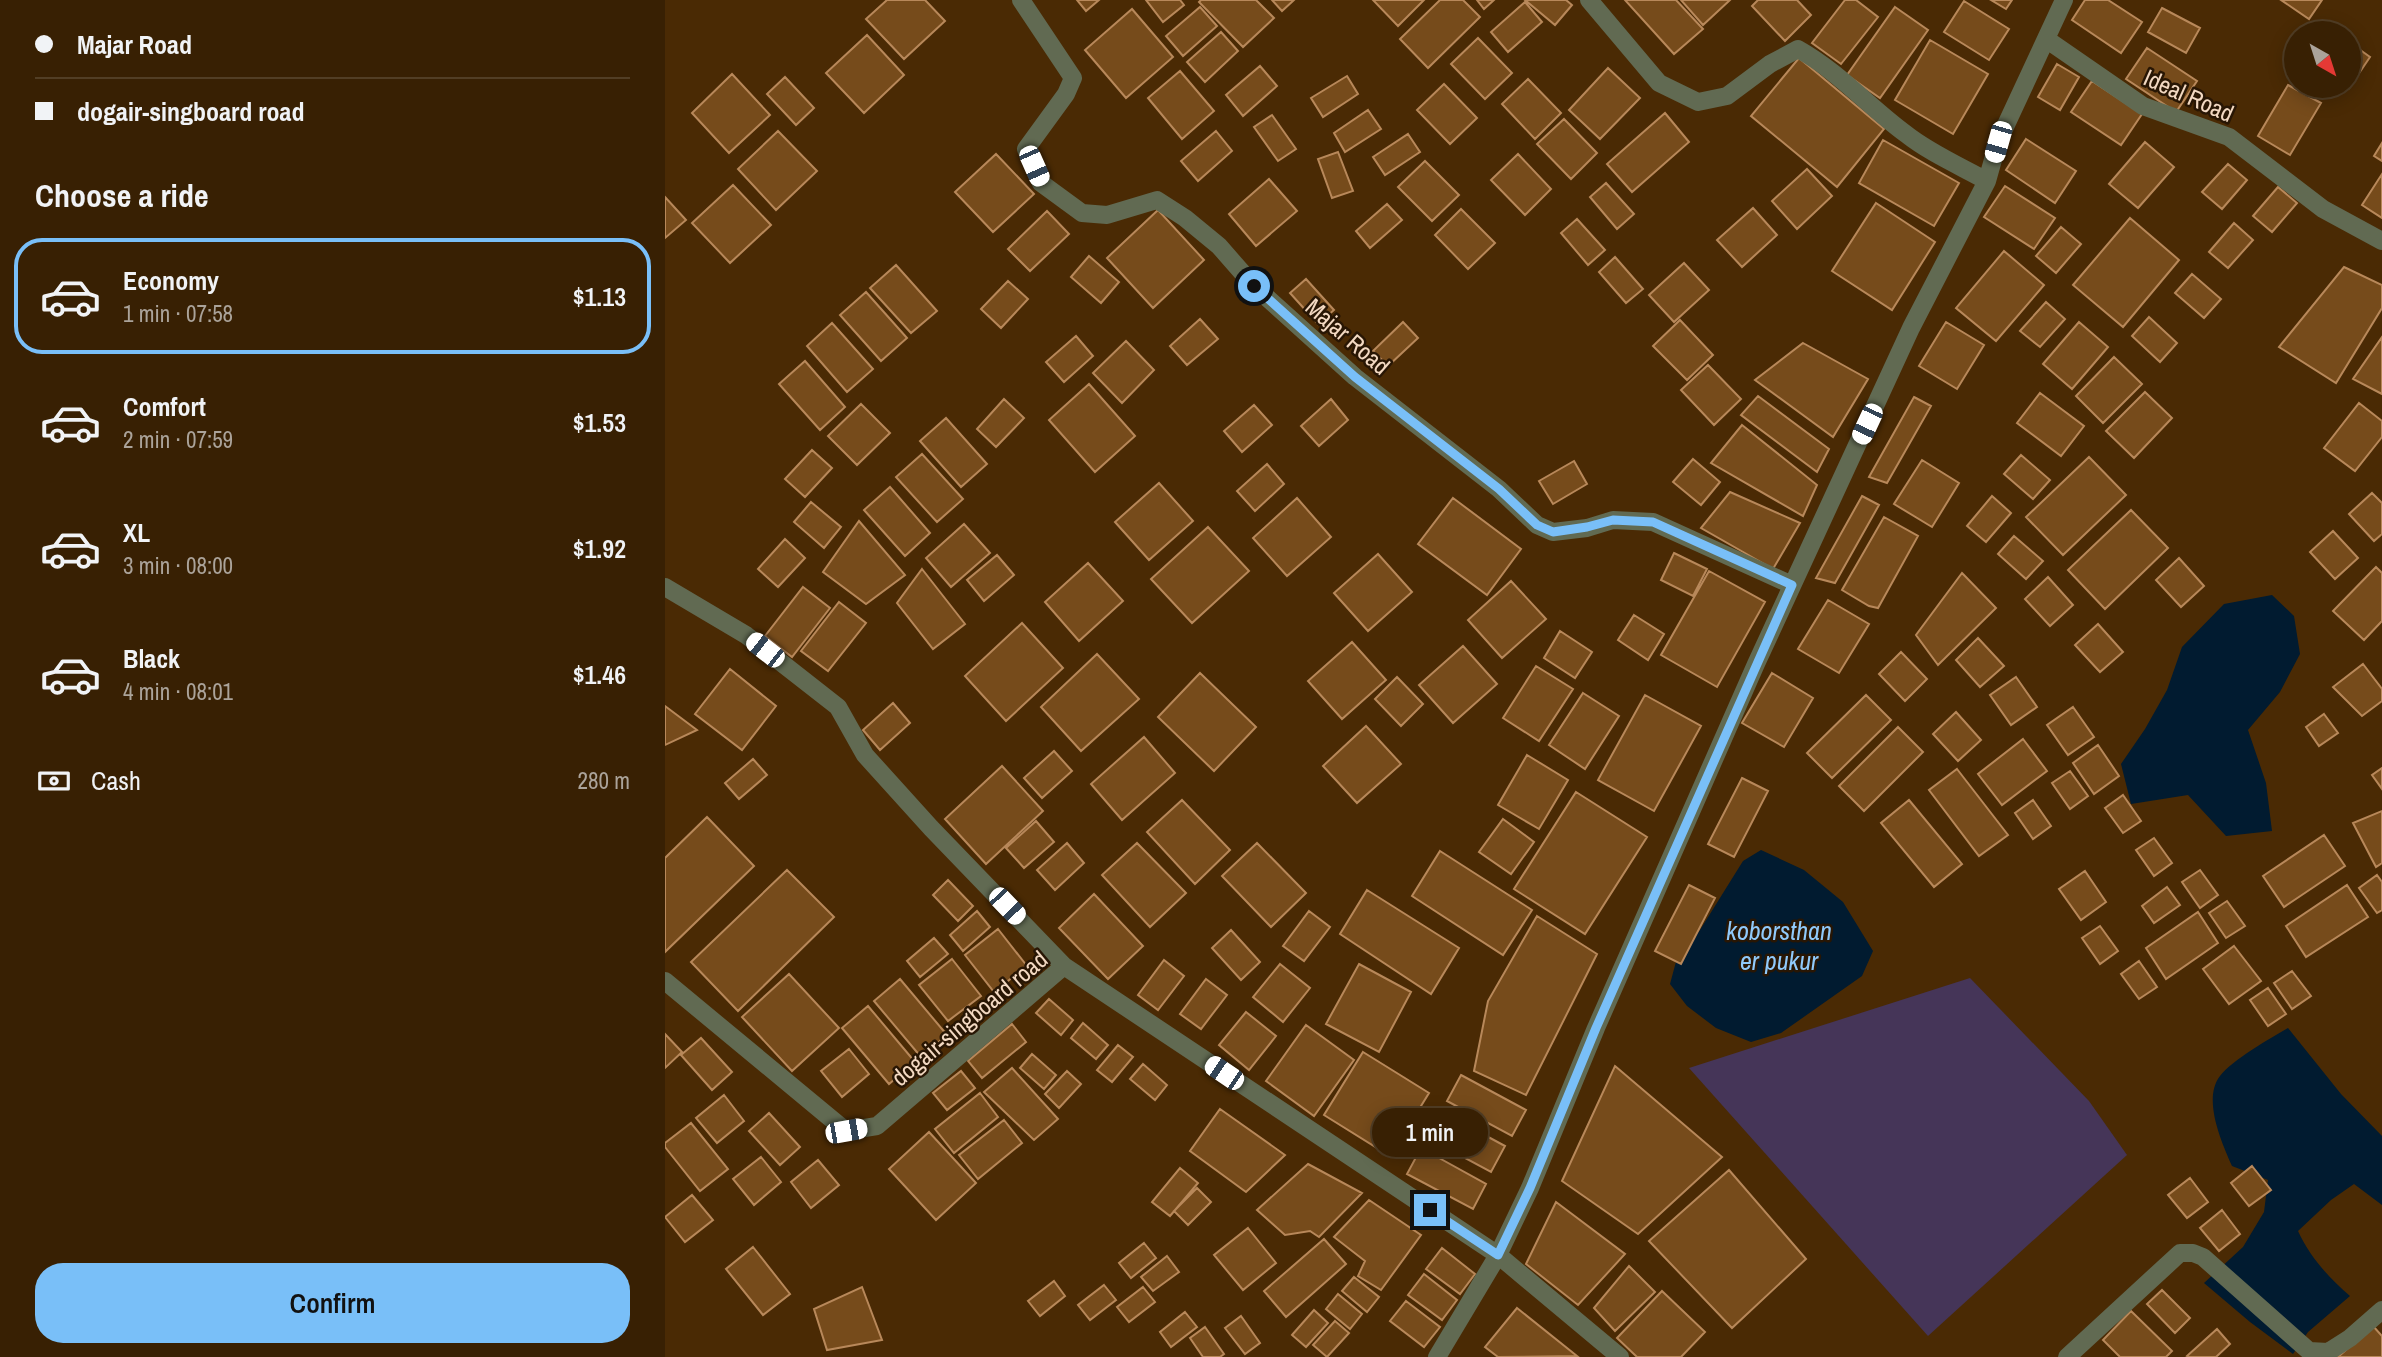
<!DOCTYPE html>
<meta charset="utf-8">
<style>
:root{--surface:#382003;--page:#432d12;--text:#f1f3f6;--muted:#aba39a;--line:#523e25;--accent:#79bff8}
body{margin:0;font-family:"Archivo Narrow",sans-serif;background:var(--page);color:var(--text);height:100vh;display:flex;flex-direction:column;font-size:26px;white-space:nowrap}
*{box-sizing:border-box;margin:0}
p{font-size:23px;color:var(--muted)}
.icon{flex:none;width:38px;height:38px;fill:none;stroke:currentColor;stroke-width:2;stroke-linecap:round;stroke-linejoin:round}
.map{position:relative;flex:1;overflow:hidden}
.sheet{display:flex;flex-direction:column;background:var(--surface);width:665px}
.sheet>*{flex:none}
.hud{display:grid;align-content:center;height:154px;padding:0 35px;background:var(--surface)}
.needle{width:46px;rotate:141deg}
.tools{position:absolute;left:1619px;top:21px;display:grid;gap:14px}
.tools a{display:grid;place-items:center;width:77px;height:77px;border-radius:50%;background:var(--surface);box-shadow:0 4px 18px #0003,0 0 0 2px var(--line);font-size:35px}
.end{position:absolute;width:32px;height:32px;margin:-16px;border:9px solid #79bff8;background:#111;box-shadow:0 0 0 4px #111}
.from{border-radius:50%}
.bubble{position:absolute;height:49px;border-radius:24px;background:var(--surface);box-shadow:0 4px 18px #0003,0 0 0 2px var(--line);font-size:23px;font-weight:600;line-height:49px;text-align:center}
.car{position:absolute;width:21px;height:42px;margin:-21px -10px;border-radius:9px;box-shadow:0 0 5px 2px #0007;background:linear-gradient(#fff 24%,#345 0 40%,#fff 0 76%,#345 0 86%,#fff 0)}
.hud b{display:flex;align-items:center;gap:24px;height:66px;font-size:26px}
.hud b+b{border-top:2px solid var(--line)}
.hud i{width:18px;height:18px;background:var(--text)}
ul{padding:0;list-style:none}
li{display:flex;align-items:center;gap:21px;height:116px;margin:0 14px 10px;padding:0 21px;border:4px solid transparent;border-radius:28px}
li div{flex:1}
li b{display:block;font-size:26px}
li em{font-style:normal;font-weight:600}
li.on{border-color:var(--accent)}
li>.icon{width:63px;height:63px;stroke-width:1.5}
h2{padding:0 35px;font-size:32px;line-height:84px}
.pay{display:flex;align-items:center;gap:18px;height:77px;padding:0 35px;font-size:26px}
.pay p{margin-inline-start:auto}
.cta{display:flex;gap:14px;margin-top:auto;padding:14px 35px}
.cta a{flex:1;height:80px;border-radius:28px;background:var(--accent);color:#111;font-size:28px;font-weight:600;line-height:80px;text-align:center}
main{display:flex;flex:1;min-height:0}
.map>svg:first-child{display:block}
.green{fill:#453558}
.water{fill:#011b30}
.building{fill:#764b1b;stroke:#b8885a;stroke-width:2}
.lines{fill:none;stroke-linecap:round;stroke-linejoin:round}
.minor{stroke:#616a52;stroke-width:18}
.route{stroke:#79bff8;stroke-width:9}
.labels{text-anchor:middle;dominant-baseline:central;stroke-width:5;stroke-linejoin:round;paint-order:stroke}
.street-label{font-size:24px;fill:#f3d9c2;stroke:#281604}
.water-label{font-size:26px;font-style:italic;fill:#90cafb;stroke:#281604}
</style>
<main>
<section class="sheet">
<div class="hud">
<b><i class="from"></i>Majar Road</b>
<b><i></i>dogair-singboard road</b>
</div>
<h2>Choose a ride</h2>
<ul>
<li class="on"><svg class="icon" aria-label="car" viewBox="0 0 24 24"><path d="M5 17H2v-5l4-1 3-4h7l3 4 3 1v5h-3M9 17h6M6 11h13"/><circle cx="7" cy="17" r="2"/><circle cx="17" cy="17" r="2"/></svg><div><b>Economy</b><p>1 min · 07:58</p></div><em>$1.13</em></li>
<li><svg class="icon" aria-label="car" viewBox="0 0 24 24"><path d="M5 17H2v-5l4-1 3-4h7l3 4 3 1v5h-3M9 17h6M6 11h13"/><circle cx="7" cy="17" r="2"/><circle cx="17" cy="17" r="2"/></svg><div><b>Comfort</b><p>2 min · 07:59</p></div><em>$1.53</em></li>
<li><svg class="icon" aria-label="car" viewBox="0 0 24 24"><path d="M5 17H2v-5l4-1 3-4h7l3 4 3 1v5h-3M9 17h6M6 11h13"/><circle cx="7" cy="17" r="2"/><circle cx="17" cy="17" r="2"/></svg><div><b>XL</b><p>3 min · 08:00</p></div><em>$1.92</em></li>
<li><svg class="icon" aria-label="car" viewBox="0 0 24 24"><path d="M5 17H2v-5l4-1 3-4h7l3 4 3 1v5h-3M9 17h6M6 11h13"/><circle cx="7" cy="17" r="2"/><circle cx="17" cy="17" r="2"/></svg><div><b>Black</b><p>4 min · 08:01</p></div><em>$1.46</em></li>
</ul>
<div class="pay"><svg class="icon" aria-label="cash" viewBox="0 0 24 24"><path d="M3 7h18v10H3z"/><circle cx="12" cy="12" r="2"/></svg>Cash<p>280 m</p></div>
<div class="cta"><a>Confirm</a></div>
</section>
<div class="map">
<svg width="1717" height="1357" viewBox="0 0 1717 1357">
<rect width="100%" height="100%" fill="#4a2a04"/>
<path class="green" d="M1305 978 1424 1101 1462 1155 1263 1336 1024 1068Z"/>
<path class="water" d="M1607 595 1629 616 1635 654 1615 692 1583 730 1601 783 1607 831 1561 836 1523 795 1466 804 1456 764 1480 729 1502 690 1517 647 1559 604Z
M1096 850 1139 870 1178 902 1208 951 1197 976 1116 1033 1086 1042 1051 1028 1022 1006 1005 984 1012 958 1035 930 1078 861Z
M1623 1028 1676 1094 1717 1136V1205L1689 1184 1666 1200 1633 1231C1645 1257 1663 1277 1685 1296L1643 1332 1628 1354 1585 1322 1539 1283 1578 1247 1599 1212 1603 1180 1567 1166C1557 1143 1537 1099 1555 1076 1567 1060 1606 1038 1623 1028Z"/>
<path class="building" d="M222 0H260L280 21 239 59 201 19Z
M412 0H434L421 11Z
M481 0H515L519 5 498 22Z
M536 0H591L609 18 578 47 534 2Z
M607 0H629L617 11Z
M708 0H759L733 26Z
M775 0H798L815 17 763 68 735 39Z
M812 0H829L819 9Z
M860 0H901L907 5 890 25Z
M960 0H1011L1038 29 1009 54Z
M1016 0H1065L1038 25Z
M1093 0H1132L1146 15 1120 41 1087 6Z
M1180 0H1191L1213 17 1176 64 1147 43Z
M1326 0H1347L1341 9Z
M1420 0H1443L1477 22 1456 53 1407 20Z
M1616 0H1657L1644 19Z
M1299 1 1344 29 1324 60 1279 32Z
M860 2 877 22 843 52 826 32Z
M535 7 552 26 518 56 501 36Z
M1230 7 1263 30 1215 98 1182 75Z
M1497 8 1535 28 1521 53 1483 32Z
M467 9 508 57 461 98 420 50Z
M1656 24 1670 33H1649Z
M556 32 573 51 540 82 522 62Z
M202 35 239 75 199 113 161 73Z
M813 38 847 73 820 99 786 64Z
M1265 40 1323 74 1288 134 1230 100Z
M1684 42 1705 57 1684 88 1682 86H1684Z
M1482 48 1532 81 1511 112 1461 79Z
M1134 58 1219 129 1172 187 1086 116Z
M1392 64 1414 77 1395 110 1373 97Z
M595 66 612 86 578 116 561 95Z
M943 68 975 98 935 139 904 110Z
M515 71 549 111 517 139 483 98Z
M67 74 105 115 64 153 27 113Z
M682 76 693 94 658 117 646 98Z
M120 77 149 108 131 125 102 94Z
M863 79 896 113 870 139 837 104Z
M1427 81 1477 114 1456 145 1406 112Z
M779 84 812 118 785 144 752 110Z
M1623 85 1656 103 1625 155 1593 136Z
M703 110 716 129 680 152 669 133Z
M1000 113 1024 142 967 192 942 164Z
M607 115 631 149 613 161 589 127Z
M899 119 932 153 906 179 872 144Z
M113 131 152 171 111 210 73 169Z
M551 131 567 151 533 181 516 161Z
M743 134 755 152 720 175 708 157Z
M1361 139 1411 171 1390 203 1341 170Z
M1218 140 1294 183 1269 226 1194 183Z
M1480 142 1509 167 1473 208 1444 184Z
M1717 143V161L1709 156Z
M673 152 688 191 667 198 653 159Z
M331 154 369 194 328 232 290 192Z
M853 154 886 189 860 215 826 180Z
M760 161 794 195 767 221 733 187Z
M1563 164 1582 180 1557 209 1537 192Z
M1142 169 1167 196 1132 229 1107 201Z
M1717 174V218L1697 205Z
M604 179 632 211 591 246 564 214Z
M941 183 969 214 952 229 925 197Z
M68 185 106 225 65 263 27 223Z
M1340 186 1390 218 1369 249 1319 217Z
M1613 187 1632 203 1607 232 1588 216Z
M0 197 21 220 0 238Z
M1211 203 1270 242 1227 310 1167 271Z
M722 204 737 220 705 248 691 231Z
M1088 208 1112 235 1077 267 1052 240Z
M796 209 830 243 803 269 770 235Z
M493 210 539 260 488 308 442 258Z
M382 211 404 234 365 271 343 249Z
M1465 218 1514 260 1458 327 1408 285Z
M912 219 940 250 923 265 896 233Z
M1569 223 1588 240 1563 268 1544 252Z
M1396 227 1416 244 1391 273 1371 256Z
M1339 251 1379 285 1331 341 1291 308Z
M424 256 454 282 436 303 406 277Z
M950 257 978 289 961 303 934 272Z
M1019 263 1044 290 1009 322 984 295Z
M231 265 272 311 246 333 205 288Z
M1679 267 1717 285V308L1671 383 1614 347Z
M1527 274 1556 299 1539 318 1510 293Z
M641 279 669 310 653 324 625 293Z
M343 281 363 299 336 328 316 309Z
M201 292 242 338 216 361 175 315Z
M1381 302 1400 319 1375 347 1355 331Z
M1484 317 1512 343 1495 362 1467 336Z
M535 319 553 339 522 365 505 346Z
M1015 320 1048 355 1022 380 988 346Z
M738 322 753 338 723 366 708 351Z
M1281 322 1319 345 1292 389 1254 366Z
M1414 322 1443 347 1407 389 1378 364Z
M167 323 208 369 182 392 142 346Z
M411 336 428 356 399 382 381 362Z
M1717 337V394L1688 379Z
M461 341 489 370 457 403 428 373Z
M1138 343 1203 379 1168 437 1090 380Z
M1449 357 1477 384 1438 423 1411 396Z
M140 361 180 407 155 430 114 384Z
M1043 365 1076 399 1049 425 1016 390Z
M424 384 470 436 430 472 384 420Z
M1480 392 1507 418 1469 458 1441 431Z
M1375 393 1419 426 1396 456 1352 423Z
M1093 396 1164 449 1152 472 1076 415Z
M1249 397 1266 406 1222 483 1204 477Z
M339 399 359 418 331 447 312 429Z
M666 399 683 420 654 446 636 426Z
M1694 403 1717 421V437L1690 471 1659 448Z
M196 404 225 433 192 465 163 436Z
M589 405 607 425 577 452 559 431Z
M281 418 322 464 296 487 255 441Z
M1077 425 1152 485 1138 516 1046 463Z
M147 450 167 468 140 497 120 479Z
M257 454 298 499 272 522 231 477Z
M1356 455 1385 480 1368 499 1339 474Z
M1424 457 1461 495 1398 555 1361 517Z
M1028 459 1055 482 1036 505 1008 482Z
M1257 460 1294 483 1267 527 1229 504Z
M909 461 922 484 888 504 874 481Z
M602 464 619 484 590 511 572 491Z
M494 483 528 521 484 560 450 522Z
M225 487 265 533 240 556 199 510Z
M1065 492 1135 523 1108 569 1036 528Z
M1707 493 1717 503V534L1709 541 1684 514Z
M1197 496 1214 505 1170 583 1151 578Z
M1327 496 1346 513 1321 542 1302 526Z
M632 498 666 537 622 576 588 538Z
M788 498 856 549 822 595 753 544Z
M146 502 176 527 159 548 129 522Z
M1466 510 1503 548 1440 609 1403 570Z
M1219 517 1253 536 1213 608 1204 606 1177 590Z
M194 521 240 575 201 604 158 572Z
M299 524 325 553 286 587 261 558Z
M543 527 584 571 527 623 486 579Z
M1668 531 1693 558 1670 579 1645 552Z
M1349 536 1378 561 1361 579 1333 554Z
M120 539 140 558 113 587 93 569Z
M1009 553 1042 569 1028 596 996 580Z
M713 554 747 592 703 631 669 593Z
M332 555 349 575 319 601 302 580Z
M1514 558 1539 586 1516 607 1491 580Z
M423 563 458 601 414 641 380 602Z
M1711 567 1717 573V621L1699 640 1668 611Z
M257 569 300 624 268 649 232 603Z
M1044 571 1100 602 1052 687 996 655Z
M1297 573 1331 608 1273 665 1251 635Z
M1383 577 1408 605 1385 626 1360 599Z
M846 581 881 619 837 658 803 620Z
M138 587 165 608 127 657 100 636Z
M1163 600 1204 624 1174 673 1133 649Z
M174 602 201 623 163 671 136 651Z
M969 615 999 634 983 660 953 640Z
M357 623 398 668 341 721 300 676Z
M1433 624 1458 652 1435 672 1410 645Z
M895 631 927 652 910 678 879 658Z
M1313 638 1339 666 1315 687 1291 660Z
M687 642 721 680 677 719 643 681Z
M798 646 832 684 788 723 754 685Z
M1236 652 1262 679 1240 701 1214 674Z
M432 654 474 699 416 751 376 707Z
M1698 664 1717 689V701L1697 716 1668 687Z
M871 666 908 689 874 741 838 718Z
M65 669 111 706 77 750 30 714Z
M535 673 591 727 549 771 493 717Z
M1107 673 1148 698 1119 747 1077 723Z
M732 677 758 704 736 726 710 699Z
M1351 677 1372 707 1346 725 1325 695Z
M918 693 954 716 920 769 884 745Z
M980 695 1036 726 989 811 933 780Z
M1201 695 1226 720 1167 778 1142 753Z
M228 703 245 723 215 750 198 730Z
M0 706 32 730 0 745Z
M1408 707 1429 737 1403 755 1382 725Z
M1291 712 1316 740 1293 761 1268 734Z
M1659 714 1673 733 1654 746 1641 727Z
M701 726 736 764 692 803 658 766Z
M1233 727 1258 752 1199 811 1174 786Z
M479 737 510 773 457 820 426 784Z
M1358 739 1382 771 1337 805 1313 774Z
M1433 745 1454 776 1429 794 1408 763Z
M389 751 407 771 377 798 359 778Z
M862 755 903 780 874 829 833 805Z
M88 759 102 775 74 799 60 783Z
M337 766 378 811 321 864 280 819Z
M1717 768V789L1707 775Z
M1292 769 1343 835 1314 856 1264 790Z
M1405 771 1423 796 1405 809 1387 783Z
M1077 778 1103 791 1069 857 1043 844Z
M911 792 982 837 920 934 849 889Z
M1458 795 1476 821 1458 833 1440 808Z
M517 800 565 850 530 884 482 832Z
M1244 800 1297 864 1269 887 1216 823Z
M1368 800 1386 826 1368 839 1350 813Z
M1717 811V863L1711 867 1688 823Z
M42 817 89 866 0 952V858Z
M838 819 869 842 846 874 814 852Z
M371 821 389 842 359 868 341 848Z
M1659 835 1680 866 1619 907 1598 876Z
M1489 838 1507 863 1489 876 1471 850Z
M402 843 419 863 390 890 372 870Z
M472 843 521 893 485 927 437 875Z
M592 843 641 893 606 927 557 876Z
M775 851 867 910 838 955 747 896Z
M122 870 169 917 73 1011 26 962Z
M1535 870 1553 895 1535 908 1517 882Z
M1420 871 1441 902 1416 920 1394 889Z
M1712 875 1717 882V910L1712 913 1694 888Z
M283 880 308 906 293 921 268 895Z
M1024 885 1050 898 1016 964 990 951Z
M1682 885 1703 917 1641 957 1621 926Z
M1502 887 1515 905 1489 923 1477 906Z
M702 890 794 948 766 994 675 934Z
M429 894 478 946 443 979 394 928Z
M1562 901 1580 926 1561 938 1544 913Z
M312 911 325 927 298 951 285 935Z
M644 911 665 927 639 961 618 946Z
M1533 912 1553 943 1501 979 1481 948Z
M872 916 932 954 861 1095 809 1071 823 1001Z
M1435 926 1453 951 1435 964 1417 938Z
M333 929 362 966 329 992 300 955Z
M566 930 595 962 576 980 547 948Z
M269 938 283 954 255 977 242 961Z
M1569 946 1596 981 1564 1004 1538 969Z
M287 959 316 996 283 1021 254 985Z
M499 960 519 976 493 1010 473 995Z
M1474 961 1492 987 1474 999 1456 974Z
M615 964 645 988 618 1022 588 997Z
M694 964 746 992 714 1052 661 1024Z
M1627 971 1646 996 1627 1009 1609 983Z
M124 974 174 1028 127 1071 77 1017Z
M235 979 282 1035 256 1057 209 1001Z
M541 979 562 995 536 1029 515 1014Z
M1603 988 1621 1014 1603 1026 1585 1000Z
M384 999 408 1020 396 1035 371 1013Z
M203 1006 250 1062 224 1084 177 1028Z
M581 1012 611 1036 584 1070 554 1045Z
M418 1023 443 1045 431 1059 406 1038Z
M347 1024 361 1042 317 1078 303 1061Z
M641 1025 689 1060 649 1116 601 1081Z
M0 1034 17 1052 0 1068Z
M36 1038 67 1072 47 1090 16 1055Z
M453 1045 468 1057 447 1082 432 1070Z
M184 1049 204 1074 177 1097 156 1071Z
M698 1052 764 1093 725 1156 659 1115Z
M367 1054 391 1075 379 1089 355 1068Z
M478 1064 502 1085 490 1100 465 1079Z
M950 1066 1057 1157 973 1234 897 1181Z
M347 1068 393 1119 369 1140 319 1092Z
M296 1071 310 1088 282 1110 268 1093Z
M402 1071 416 1084 394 1108 380 1094Z
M796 1075 861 1110 847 1136 782 1101Z
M315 1093 333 1117 289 1153 270 1129Z
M59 1095 79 1121 52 1143 31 1118Z
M555 1109 620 1155 581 1192 525 1151Z
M775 1111 840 1146 826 1172 761 1137Z
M104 1113 135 1147 115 1165 84 1131Z
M339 1120 357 1143 313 1179 294 1155Z
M26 1123 63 1169 35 1191 0 1147V1143Z
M264 1132 311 1183 271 1220 224 1169Z
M756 1148 821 1184 808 1209 742 1174Z
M96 1157 116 1182 89 1205 68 1179Z
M153 1160 174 1185 146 1208 126 1182Z
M643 1164 697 1193 654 1237 645 1231 620 1235 592 1210Z
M1587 1166 1606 1190 1584 1206 1566 1183Z
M515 1168 533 1183 505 1216 487 1202Z
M1064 1170 1141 1259 1067 1328 984 1241Z
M1525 1178 1543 1202 1522 1218 1503 1195Z
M532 1188 546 1202 523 1225 509 1211Z
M27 1195 48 1220 20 1242 0 1217Z
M704 1200 756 1235 716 1290 693 1276 700 1261 669 1237Z
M891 1202 960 1254 913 1305 861 1264Z
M1557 1210 1575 1234 1554 1251 1535 1228Z
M583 1228 611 1263 578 1290 549 1255Z
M659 1239 681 1264 621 1317 599 1291Z
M479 1243 491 1258 466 1278 454 1263Z
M88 1247 125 1294 98 1315 61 1269Z
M777 1248 810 1274 795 1294 761 1269Z
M502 1256 514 1272 488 1291 476 1277Z
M964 1266 990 1292 950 1331 929 1308Z
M759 1274 792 1300 777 1320 743 1295Z
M689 1277 714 1297 702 1312 677 1291Z
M389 1281 400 1296 375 1316 363 1301Z
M439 1285 451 1300 425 1320 413 1305Z
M197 1287 217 1340 162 1350 149 1309Z
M478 1287 490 1302 464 1322 452 1307Z
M1497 1290 1525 1318 1510 1333 1482 1304Z
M997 1291 1040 1332 1016 1357H972L952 1338Z
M673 1294 697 1314 685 1329 661 1309Z
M741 1301 775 1327 759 1347 725 1321Z
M852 1308 912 1356 833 1357 820 1347Z
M649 1310 663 1323 641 1347 627 1335Z
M1466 1311 1507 1351 1501 1357H1455L1438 1340Z
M520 1312 532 1327 506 1347 495 1332Z
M576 1316 595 1343 580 1354 560 1328Z
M670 1321 684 1333 662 1357 648 1345Z
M1708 1326 1717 1336V1357H1673Z
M540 1327 559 1354 555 1357H538L525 1338Z
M1552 1329 1565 1344 1551 1357H1524L1522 1356Z"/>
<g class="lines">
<path class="minor" d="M356 0 408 78 401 94 361 149 376 183 417 213 442 215 492 200 520 218 554 246 589 286 690 377 834 489 872 525 888 532 922 528 948 520 988 522 1127 585
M924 0 994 83 1033 102 1062 96 1105 64 1133 49C1174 72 1204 107 1241 134 1265 153 1295 166 1322 181
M1381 39 1478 106 1564 137 1658 209 1717 241
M0 587 81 635 173 707 200 755 266 828 399 966
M0 981 181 1131 212 1126 399 966 833 1255 955 1357
M772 1357 833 1255 865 1188 931 1028 1091 664 1246 328 1322 181 1333 142 1399 0
M1402 1357 1515 1253H1528L1538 1257 1644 1351 1663 1352 1685 1338 1717 1310"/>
</g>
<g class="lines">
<path class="route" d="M589 286 690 377 834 489 872 525 888 532 922 527 948 520 988 522 1127 585 931 1028 865 1188 833 1255 765 1210"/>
</g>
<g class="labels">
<g class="street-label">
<text transform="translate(1524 95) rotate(24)">Ideal Road</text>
<text transform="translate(683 336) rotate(41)">Majar Road</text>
<text transform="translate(304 1018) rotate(-40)">dogair-singboard road</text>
</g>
<g class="water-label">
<text x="1114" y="930">koborsthan<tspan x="1114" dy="30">er pukur</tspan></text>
</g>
</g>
</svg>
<div class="tools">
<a><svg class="needle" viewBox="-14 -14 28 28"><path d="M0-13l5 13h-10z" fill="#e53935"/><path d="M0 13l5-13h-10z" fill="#aba39a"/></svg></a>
</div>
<i class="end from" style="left:589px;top:286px"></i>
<i class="end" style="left:765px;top:1210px"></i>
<div class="bubble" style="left:707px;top:1108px;width:116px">1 min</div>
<i class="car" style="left:1333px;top:142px;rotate:196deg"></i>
<i class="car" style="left:369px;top:166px;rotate:156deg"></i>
<i class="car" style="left:1202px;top:424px;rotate:205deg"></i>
<i class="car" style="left:100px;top:650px;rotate:308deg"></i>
<i class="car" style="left:342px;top:906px;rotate:136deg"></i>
<i class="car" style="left:559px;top:1073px;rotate:304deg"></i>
<i class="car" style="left:181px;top:1131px;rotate:80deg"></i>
</div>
</main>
